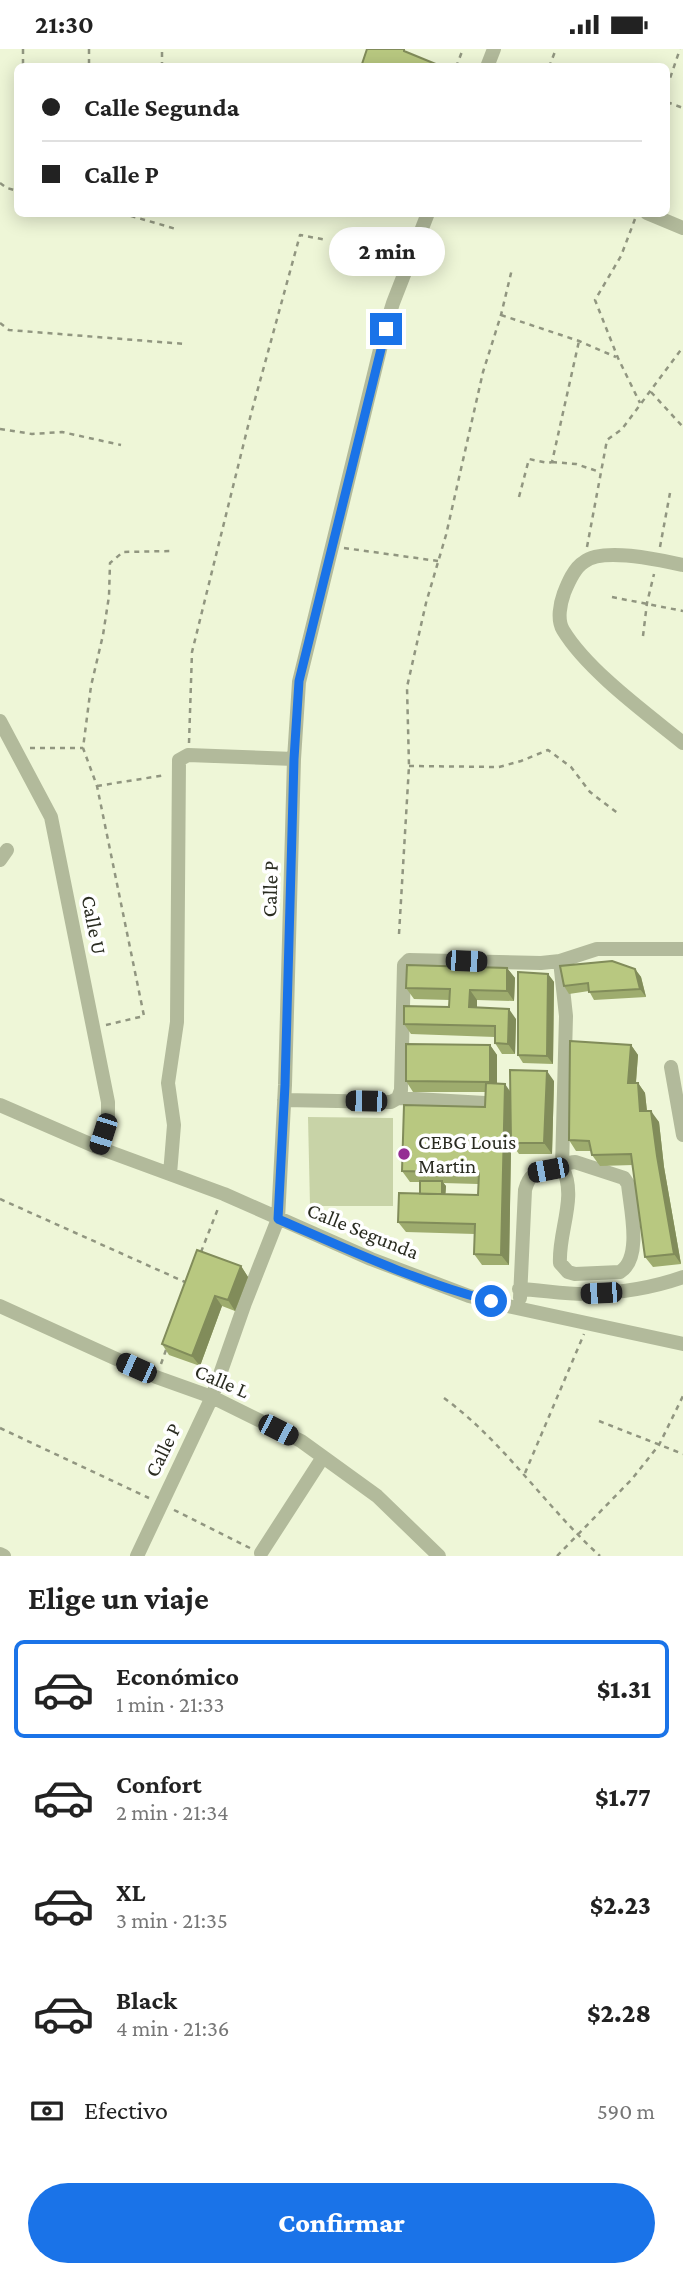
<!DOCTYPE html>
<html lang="es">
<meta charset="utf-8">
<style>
:root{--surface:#fff;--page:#f6f6f6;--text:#222;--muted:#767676;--line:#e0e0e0;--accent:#1a73e8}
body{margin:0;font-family:"Crimson Pro",serif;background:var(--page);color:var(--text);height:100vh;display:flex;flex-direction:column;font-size:26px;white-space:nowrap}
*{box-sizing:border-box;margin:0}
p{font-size:23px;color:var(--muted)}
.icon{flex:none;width:38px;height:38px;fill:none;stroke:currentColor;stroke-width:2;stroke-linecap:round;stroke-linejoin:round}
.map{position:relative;height:1507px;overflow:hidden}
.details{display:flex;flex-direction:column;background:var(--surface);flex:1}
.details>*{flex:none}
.banner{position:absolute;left:14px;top:14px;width:656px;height:154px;border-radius:10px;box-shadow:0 4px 18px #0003;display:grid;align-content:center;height:154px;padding:0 28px;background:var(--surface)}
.end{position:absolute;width:32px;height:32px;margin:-16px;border:9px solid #1a73e8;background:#fff;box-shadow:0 0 0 4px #fff}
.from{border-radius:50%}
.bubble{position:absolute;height:49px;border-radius:24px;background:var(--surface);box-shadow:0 4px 18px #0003;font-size:23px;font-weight:800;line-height:49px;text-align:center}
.car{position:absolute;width:21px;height:42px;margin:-21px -10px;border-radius:9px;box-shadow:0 0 5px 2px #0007;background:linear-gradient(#222 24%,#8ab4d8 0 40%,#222 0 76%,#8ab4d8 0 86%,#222 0)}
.banner b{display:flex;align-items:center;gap:24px;height:66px;font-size:26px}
.banner b+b{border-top:2px solid var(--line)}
.banner i{width:18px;height:18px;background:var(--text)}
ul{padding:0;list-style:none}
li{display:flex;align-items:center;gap:21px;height:98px;margin:0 14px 10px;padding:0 14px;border:4px solid transparent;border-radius:10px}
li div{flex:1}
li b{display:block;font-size:26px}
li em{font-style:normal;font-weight:800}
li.active{border-color:var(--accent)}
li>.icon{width:63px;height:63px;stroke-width:1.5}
h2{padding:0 28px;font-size:32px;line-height:84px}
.pay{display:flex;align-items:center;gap:18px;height:77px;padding:0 28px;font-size:26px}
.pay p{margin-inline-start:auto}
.action{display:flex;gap:14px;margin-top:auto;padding:14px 28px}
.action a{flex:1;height:80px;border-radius:42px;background:var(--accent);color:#fff;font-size:28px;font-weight:800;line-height:80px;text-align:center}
.status{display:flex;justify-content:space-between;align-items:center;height:49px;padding:0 35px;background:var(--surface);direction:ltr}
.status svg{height:19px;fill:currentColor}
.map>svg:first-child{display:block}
.garden{fill:#c8d3a7}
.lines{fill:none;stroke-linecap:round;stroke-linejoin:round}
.path{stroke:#919680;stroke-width:2.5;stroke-dasharray:5 5;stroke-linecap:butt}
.minor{stroke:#b2ba9b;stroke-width:14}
.wall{fill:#9eac6e;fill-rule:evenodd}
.shaded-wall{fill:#818c5a}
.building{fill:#b8c880;stroke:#818c5a;stroke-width:2}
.route{stroke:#1a73e8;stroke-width:9}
.poi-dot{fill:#952e93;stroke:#fff;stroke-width:2.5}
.labels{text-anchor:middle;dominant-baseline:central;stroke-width:7;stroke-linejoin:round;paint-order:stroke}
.street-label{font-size:21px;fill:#2a2c21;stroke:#fff}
.poi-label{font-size:21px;fill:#2a2c21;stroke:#fff;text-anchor:start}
</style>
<div class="status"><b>21:30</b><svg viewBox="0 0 49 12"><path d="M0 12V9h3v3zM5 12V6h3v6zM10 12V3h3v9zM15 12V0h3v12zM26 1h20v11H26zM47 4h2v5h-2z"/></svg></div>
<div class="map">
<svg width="683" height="1507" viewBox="0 0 683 1507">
<rect width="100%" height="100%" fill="#eef6d7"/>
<path class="garden" d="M308 1068 393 1069V1157H310Z"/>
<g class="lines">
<path class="path" d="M23 0V18
M89 0V18
M162 18V0
M456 18 463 0
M549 18 556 0
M667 38 680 0
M667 53 683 59
M0 134 7 139 18 142
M121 164 176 180
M635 170 621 207 595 251 618 309 640 354
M501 266 579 292 616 308
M0 274 9 281 185 295
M651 343 683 378
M0 380 32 385 62 383 121 396
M552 413 576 415 600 423
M519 448 529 410 548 414 552 413 579 292
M587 498 607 391 622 380 683 298
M660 498 670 444
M344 499 438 512
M612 548 683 562
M643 587 647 554 654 525
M189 694 192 603 251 365 300 186 327 191
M30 699H83
M409 717 499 718 521 712 548 701 571 718 590 743 620 766
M97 737 166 726
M399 885 409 717 407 638 426 554 446 486 483 323 501 266 512 220
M106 976 144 967 97 737 83 699 91 637 103 586 109 547 110 514 123 503 171 502
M0 1150 185 1233
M201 1203 219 1157
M161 1315 167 1298
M444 1349C504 1393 545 1457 600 1507
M599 1372 683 1405
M0 1379 149 1449
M525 1424 584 1285
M174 1461 250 1499
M557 1507 632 1430 659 1396 683 1347"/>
<path class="minor" d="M487 18 494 0
M647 164 683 179
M683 516C660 511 603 498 584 513 574 519 568 534 564 544 560 555 557 571 563 581 587 621 646 664 683 694
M0 672 51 768 108 1053V1072L99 1099
M0 811 7 801
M671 1018 683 1086
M398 1049 401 1041 404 916 409 911 541 914 560 912 597 900H683
M284 1051 391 1053 398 1049 485 1054
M0 1056 99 1099 224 1145 371 1210 469 1247 512 1258 683 1295
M170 1125 174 1076 168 1034 177 973 179 711 188 706 294 710
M519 1240C541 1241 563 1245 585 1245 618 1244 652 1239 683 1228
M520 1249 525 1141C531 1119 541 1125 559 1119 565 1117 568 1113 575 1113L624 1129 628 1135C630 1158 643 1209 620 1223L575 1225 568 1223 560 1214C558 1183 578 1147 562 1118L566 967 560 912
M0 1257 156 1328 212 1348 301 1392 377 1447 439 1507
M261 1504 323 1408
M0 1505 4 1507
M137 1507 212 1348 245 1254 278 1170 285 1036 294 710 299 633 385 280 393 254 428 164"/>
</g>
<path class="wall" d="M507 919 515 929 514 952 477 951V959L516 970 515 1005H502L495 994V988L411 985 404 975 449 958 450 951 414 950 406 939Z
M635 920 641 928 646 948 594 951 589 942 569 945 564 937Z
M548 925 554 933 553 1015 523 1014 518 1006Z
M490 996 497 1006V1035L510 1043 554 1032 552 1105H519L511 1094 509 1216H482L474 1205 475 1185 406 1183 398 1173 420 1145V1133H410L402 1122 485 1058 486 1043H413L406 1032ZM443 1134 478 1135V1146H445L446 1137Z
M631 996 638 1006 636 1034H638L645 1044 647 1062 659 1073 664 1118 681 1215 653 1218 645 1208 633 1116 600 1117 592 1106 591 1102H576L569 1091Z
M241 1217 248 1228 235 1262 222 1257 200 1317 169 1306 162 1295Z"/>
<path class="shaded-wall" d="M507 919 515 929 514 952 507 942Z
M635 920 641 928 646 948 640 940Z
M548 925 554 933 553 1015 547 1007Z
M470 941 477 951V969L469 958Z
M509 960 516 970 515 1005 508 995Z
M490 996 497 1006V1043L490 1033Z
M631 996 638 1006 635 1044 628 1034Z
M547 1022 554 1032 552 1105 544 1094Z
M638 1034 645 1044 648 1072 640 1062Z
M505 1035 512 1045 509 1216 501 1206Z
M651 1062 659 1073 664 1118 681 1215 674 1205 657 1107Z
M442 1132 446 1137 445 1153 442 1148Z
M241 1217 248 1228 235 1262 228 1251Z
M215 1247 222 1257 200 1317 192 1307Z"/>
<path class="building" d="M367 0H404V2L443 18H361Z
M612 912 635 920 640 940 589 943 588 934 564 937 560 917Z
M407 916 507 919V942L470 941 469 958 509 960 508 995 495 994V977L404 975V957L449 958 450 940 406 939Z
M518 923 548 925 547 1007 518 1006Z
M570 992 631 996 628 1034H638L640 1062H651L657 1107 674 1205 645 1208 631 1105 592 1106 589 1092 569 1091Z
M406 995 490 996V1033L406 1032Z
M510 1021 547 1022 544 1094H511Z
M486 1034 505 1035 501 1206 474 1205 475 1175 398 1173 399 1144 478 1146 479 1124 402 1122 404 1056 485 1058Z
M420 1132H442V1145H420Z
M197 1201 241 1217 228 1251 215 1247 192 1307 162 1295Z"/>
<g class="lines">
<path class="route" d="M386 280 299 632 294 710 285 1036 278 1170C347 1200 417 1233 491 1252"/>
</g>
<circle class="poi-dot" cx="404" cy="1105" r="7"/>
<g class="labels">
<g class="street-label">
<text transform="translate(270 840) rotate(-88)">Calle P</text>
<text transform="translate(94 876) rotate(79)">Calle U</text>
<text transform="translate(363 1182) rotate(22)">Calle Segunda</text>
<text transform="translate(222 1332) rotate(23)">Calle L</text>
<text transform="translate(163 1401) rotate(-64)">Calle P</text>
</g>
<g class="poi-label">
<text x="418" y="1093">CEBG Louis<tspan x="418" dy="24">Martin</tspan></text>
</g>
</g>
</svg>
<i class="end from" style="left:491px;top:1252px"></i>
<i class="end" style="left:386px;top:280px"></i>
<div class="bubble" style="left:329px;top:178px;width:116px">2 min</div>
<i class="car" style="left:466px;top:912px;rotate:92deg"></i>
<i class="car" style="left:366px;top:1052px;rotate:271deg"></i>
<i class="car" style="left:103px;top:1085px;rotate:198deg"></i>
<i class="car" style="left:548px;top:1121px;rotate:259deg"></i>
<i class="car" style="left:601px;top:1244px;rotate:267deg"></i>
<i class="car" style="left:136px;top:1319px;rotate:294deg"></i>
<i class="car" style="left:278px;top:1381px;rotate:117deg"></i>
<div class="banner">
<b><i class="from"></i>Calle Segunda</b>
<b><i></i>Calle P</b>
</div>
</div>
<section class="details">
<h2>Elige un viaje</h2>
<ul>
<li class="active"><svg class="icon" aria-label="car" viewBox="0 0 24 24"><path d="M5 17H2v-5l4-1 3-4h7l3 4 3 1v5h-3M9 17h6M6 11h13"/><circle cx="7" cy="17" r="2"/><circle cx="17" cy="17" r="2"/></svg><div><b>Económico</b><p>1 min · 21:33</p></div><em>$1.31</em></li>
<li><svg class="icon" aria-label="car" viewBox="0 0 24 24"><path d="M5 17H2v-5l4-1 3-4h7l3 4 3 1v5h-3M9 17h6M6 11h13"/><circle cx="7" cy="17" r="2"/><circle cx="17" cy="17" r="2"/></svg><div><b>Confort</b><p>2 min · 21:34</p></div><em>$1.77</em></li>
<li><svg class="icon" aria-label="car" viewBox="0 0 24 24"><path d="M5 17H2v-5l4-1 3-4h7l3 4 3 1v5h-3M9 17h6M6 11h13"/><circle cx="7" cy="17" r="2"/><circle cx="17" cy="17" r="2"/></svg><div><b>XL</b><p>3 min · 21:35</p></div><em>$2.23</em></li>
<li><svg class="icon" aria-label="car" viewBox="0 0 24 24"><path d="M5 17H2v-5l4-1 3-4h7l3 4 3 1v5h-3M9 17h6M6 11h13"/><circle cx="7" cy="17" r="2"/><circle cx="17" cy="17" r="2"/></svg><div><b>Black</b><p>4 min · 21:36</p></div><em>$2.28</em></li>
</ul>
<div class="pay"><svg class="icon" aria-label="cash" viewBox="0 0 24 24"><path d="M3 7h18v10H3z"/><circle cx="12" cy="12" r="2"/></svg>Efectivo<p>590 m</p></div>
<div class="action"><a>Confirmar</a></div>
</section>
